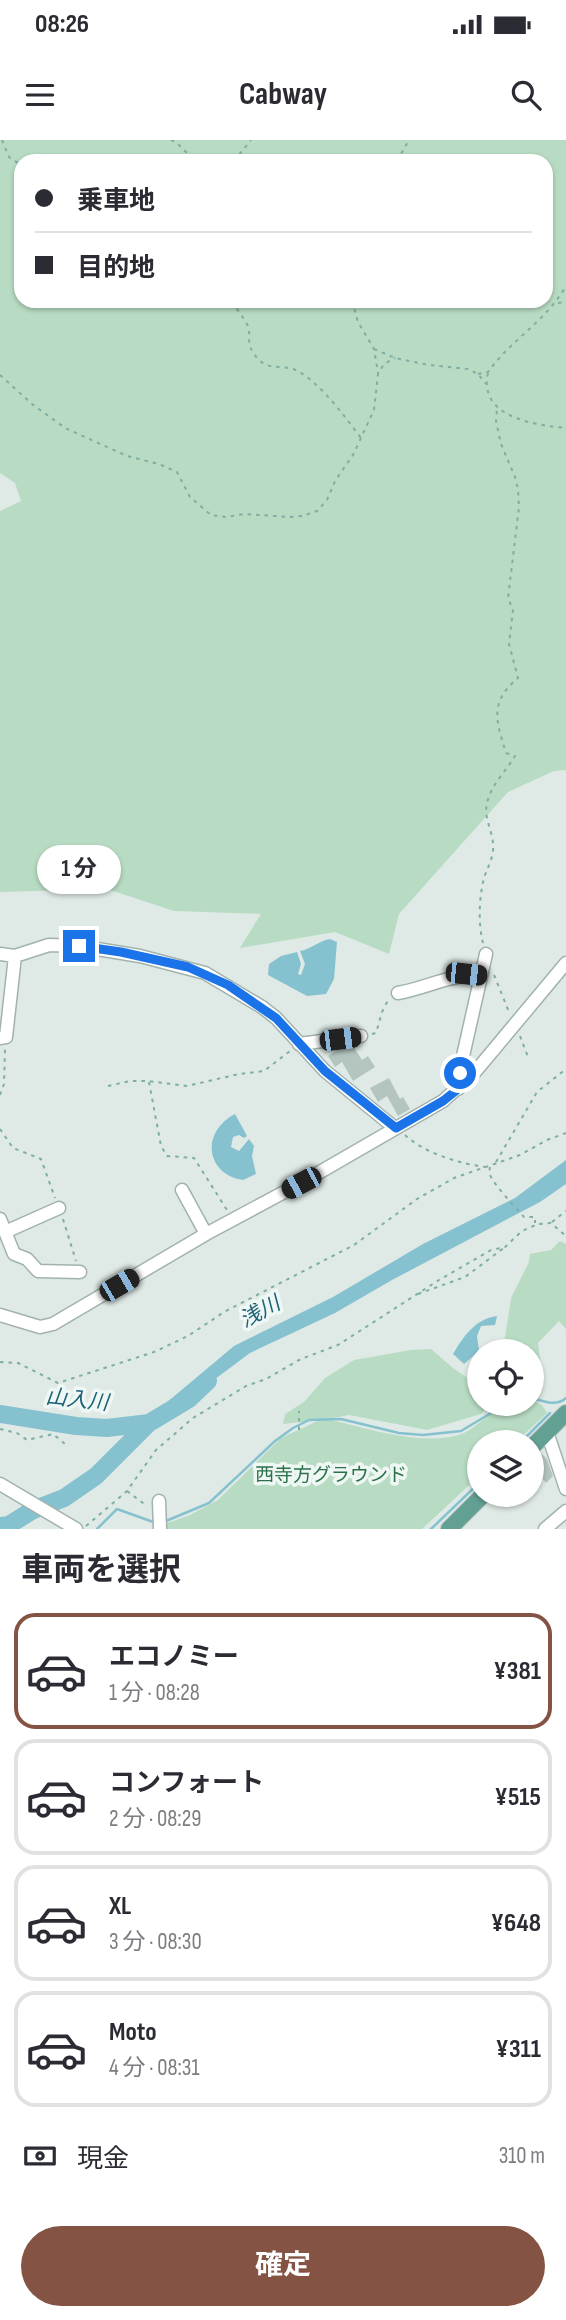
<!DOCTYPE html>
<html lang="ja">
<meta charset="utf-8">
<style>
:root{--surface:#fff;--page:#f2f2f3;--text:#2b2b33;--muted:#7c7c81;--line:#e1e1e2;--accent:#855343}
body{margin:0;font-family:"Sofia Sans Condensed","Noto Sans JP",sans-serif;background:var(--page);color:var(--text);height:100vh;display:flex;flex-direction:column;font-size:26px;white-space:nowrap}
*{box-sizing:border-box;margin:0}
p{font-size:23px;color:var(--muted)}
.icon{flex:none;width:38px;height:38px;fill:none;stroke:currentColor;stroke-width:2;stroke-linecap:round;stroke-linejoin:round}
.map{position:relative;height:1389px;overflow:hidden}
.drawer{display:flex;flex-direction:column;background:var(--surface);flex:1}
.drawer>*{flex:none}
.guide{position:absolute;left:14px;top:14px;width:539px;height:154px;border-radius:21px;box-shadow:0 2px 5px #0004;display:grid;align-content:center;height:154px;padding:0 21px;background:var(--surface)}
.controls{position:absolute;left:467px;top:1199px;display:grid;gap:14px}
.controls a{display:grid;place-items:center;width:77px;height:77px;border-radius:50%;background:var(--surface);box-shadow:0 2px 5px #0004;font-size:35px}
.end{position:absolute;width:32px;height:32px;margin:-16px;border:9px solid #1a73e8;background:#fff;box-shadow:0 0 0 4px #fff}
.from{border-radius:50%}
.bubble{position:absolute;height:49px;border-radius:24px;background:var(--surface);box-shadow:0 2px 5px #0004;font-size:23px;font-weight:700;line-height:49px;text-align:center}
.car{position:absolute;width:21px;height:42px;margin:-21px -10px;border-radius:9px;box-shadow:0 0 5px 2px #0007;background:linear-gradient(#222 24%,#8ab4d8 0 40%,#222 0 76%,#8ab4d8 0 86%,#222 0)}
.guide b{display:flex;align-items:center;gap:24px;height:66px;font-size:26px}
.guide b+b{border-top:2px solid var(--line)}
.guide i{width:18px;height:18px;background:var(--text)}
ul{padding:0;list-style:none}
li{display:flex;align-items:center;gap:21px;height:116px;margin:0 14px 10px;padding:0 7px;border:4px solid var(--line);border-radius:21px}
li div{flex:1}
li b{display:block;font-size:26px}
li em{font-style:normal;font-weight:700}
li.selected{border-color:var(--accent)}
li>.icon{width:63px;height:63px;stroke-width:1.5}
h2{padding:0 21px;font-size:32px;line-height:84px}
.pay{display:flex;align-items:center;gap:18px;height:77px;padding:0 21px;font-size:26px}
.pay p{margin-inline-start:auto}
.button{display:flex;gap:14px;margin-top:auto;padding:14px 21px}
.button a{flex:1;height:80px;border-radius:42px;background:var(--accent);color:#fff;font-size:28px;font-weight:700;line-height:80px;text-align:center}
.status{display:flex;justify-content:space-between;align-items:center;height:49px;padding:0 35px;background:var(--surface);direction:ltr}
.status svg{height:19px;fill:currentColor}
header{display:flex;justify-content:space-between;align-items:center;height:91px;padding:0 21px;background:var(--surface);font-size:32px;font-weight:700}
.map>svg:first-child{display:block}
.green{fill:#b8dcc3;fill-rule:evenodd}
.water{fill:#86c1d0}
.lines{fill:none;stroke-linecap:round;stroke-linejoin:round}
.stream{stroke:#86c1d0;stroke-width:2.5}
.river{stroke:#86c1d0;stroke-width:18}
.building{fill:#b4c5bf}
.minor-casing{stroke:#a2b2ad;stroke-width:15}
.major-casing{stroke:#bcc4c2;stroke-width:18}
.path{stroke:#7faea2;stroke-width:2;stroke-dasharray:3.5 5;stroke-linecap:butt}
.minor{stroke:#fff;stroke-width:12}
.major{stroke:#63a094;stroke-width:16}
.route{stroke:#1a73e8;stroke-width:9}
.labels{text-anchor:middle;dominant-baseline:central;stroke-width:7;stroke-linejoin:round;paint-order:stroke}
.park-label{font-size:19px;fill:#2b7149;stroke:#eff7f4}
.water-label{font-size:21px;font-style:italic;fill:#1b6276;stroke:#eff7f4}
</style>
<div class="status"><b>08:26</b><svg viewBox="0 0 49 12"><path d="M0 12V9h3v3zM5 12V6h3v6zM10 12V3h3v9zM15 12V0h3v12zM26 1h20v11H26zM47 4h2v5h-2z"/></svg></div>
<header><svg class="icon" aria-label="menu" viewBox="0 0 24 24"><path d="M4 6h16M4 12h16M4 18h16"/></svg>Cabway<svg class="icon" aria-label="search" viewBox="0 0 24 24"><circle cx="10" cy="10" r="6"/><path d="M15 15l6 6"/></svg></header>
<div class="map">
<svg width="566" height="1389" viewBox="0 0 566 1389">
<rect width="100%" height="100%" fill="#dfeae6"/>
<path class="green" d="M0 0H566V630L554 631 508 652 399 774 389 814 335 792 240 808 261 774 174 771 107 749 0 752V371L21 361 15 343 0 333ZM546 21V161H21V21Z
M560 1101 566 1104V1189L559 1181 538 1203 543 1245 537 1248 532 1247V1211H503L511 1158 529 1122 530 1114 551 1110Z
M431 1209 453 1228 472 1241 479 1236 480 1264H490L481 1274 427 1290 349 1275 328 1279C365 1288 433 1310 468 1291 476 1286 483 1279 490 1274 504 1265 516 1264 532 1264V1260L542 1265 547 1273 516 1302H480L479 1336 422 1389H160L167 1383 188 1376 218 1360 281 1298 320 1280 283 1284 285 1274 304 1262 325 1238 354 1220 411 1210Z"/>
<path class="water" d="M330 799 337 802 334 839 326 854 307 856 268 835 269 824 281 816 297 812 301 824 298 834 301 835 305 824 300 811C312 809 318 801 330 799Z
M235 974 247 996 244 998 239 995 233 997 231 1007 239 1011 249 999 254 1006 252 1016 256 1034 243 1040C207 1035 199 993 235 974Z
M566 1020V1044L540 1062 392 1140 335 1173 250 1213 140 1295 141 1284 234 1206 333 1157 423 1104 515 1058Z
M497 1176 495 1185 481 1186 477 1196 479 1211 464 1224 453 1214C464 1196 475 1179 497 1176Z"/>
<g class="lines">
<path class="stream" d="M532 1258C543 1261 556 1267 566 1258
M0 1275V1274
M521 1302 550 1273
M166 1381 209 1363 275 1301 293 1288 309 1280 341 1279 399 1293 423 1295 461 1291 506 1264
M97 1389 117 1369 156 1383
M431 1389 480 1342"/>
<path class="river" d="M0 1274 76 1286 107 1288 149 1283
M0 1386 9 1385 33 1370 64 1358 96 1336 149 1283 189 1259 208 1241"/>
</g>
<path class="building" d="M353 906 362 920 368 916 375 927 353 941 342 922 335 927 328 916 342 907Z
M389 938 400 959 403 957 410 969 398 976 387 956 378 962 370 948Z
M541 1313 547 1319 553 1336 546 1343 532 1326V1320Z"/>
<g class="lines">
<defs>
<path id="minor" d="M0 814 15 816 49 805 79 806 140 816 205 833 262 867 276 878 325 931 395 988
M398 853C427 848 452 833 481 836
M0 898 6 897 15 816
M299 904 361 896
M458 949 463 916 486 814
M182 1050 206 1094
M0 1079 14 1114 27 1119 38 1131 80 1132
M5 1092 59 1068
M0 1175 40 1187 53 1184 206 1094 301 1043 443 961 475 932 566 823
M547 1292 566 1349
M0 1344 76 1389
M159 1361 160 1389
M545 1389 566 1371"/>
<path id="major" d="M532 1307 566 1273
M449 1389 484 1354"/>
</defs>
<use href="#minor" class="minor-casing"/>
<use href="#major" class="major-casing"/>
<path class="path" d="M2 0 9 17 21 25
M171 0 176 2 189 15V21
M234 21 251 0
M397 21 409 0
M233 161C236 170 243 176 247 184 253 197 243 202 258 219 268 230 280 225 293 229 317 238 346 278 361 298
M352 161 358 182 374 209 378 233
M558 163 566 162
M374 209 395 218 429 225 468 229 478 234 486 244
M488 233C478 277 534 285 566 288
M478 234 488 232C511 200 546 181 566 146
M0 235 32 264 65 288 127 316 159 324 177 332 190 357 211 375 226 377 244 374 290 377 302 376 317 371 327 360 335 341 353 315 374 270 378 234 384 224 395 218
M483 803C478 783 479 758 484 738 487 729 492 720 493 711 495 694 483 679 487 663 491 645 506 631 515 616L506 613C496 581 489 562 518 538L509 504 513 470 508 458 519 367 518 349 515 337 501 304 496 281 497 268
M494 835 509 872
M372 894 376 893 382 872 388 860
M520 896 528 917
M149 942 161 1006 167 1016 194 1018 227 1070
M108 946 130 941H148L187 946 239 934 264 931 290 911
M0 955 4 944 5 908
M0 989 13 1008 41 1019 55 1058
M405 995C424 1013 460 1024 486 1027
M496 1022 537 952 566 929
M490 1027 489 1033C495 1047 513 1064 524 1077H535V1083
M63 1079 76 1121
M552 1082 566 1071
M418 1154 465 1137 505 1107
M0 1222 18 1223 58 1243 154 1212 188 1196 224 1172 354 1105 417 1059 454 1038 520 1015 547 1000 566 993
M0 1289 17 1293 27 1300 53 1294 65 1304
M299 1290V1271
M127 1351 147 1366
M86 1386 127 1351 156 1310 193 1278 246 1246 266 1239 301 1219 338 1205 439 1140 491 1110 505 1107 522 1091 538 1084 551 1083 566 1096"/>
<use href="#minor" class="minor"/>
<use href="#major" class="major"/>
</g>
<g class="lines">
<path class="route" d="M79 806 121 812 188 827 228 845 276 878 325 931 396 988 443 961 458 949 460 933"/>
</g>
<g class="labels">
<g class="park-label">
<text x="331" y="1335">西寺方グラウンド</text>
</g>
<g class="water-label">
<text transform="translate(260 1172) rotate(-29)">浅川</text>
<text transform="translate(77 1260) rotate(6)">山入川</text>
</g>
</g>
</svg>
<div class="controls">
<a><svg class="icon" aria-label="locate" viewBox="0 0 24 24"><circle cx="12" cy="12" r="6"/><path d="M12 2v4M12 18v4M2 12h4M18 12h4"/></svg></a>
<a><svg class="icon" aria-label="layers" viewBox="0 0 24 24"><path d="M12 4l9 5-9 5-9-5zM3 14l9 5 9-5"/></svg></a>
</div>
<i class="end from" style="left:460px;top:933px"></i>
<i class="end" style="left:79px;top:806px"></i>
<div class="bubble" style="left:37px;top:705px;width:84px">1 分</div>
<i class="car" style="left:466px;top:834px;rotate:96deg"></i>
<i class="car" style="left:340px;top:899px;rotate:83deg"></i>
<i class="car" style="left:301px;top:1043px;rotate:242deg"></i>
<i class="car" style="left:119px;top:1145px;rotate:60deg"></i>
<div class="guide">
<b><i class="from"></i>乗車地</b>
<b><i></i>目的地</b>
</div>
</div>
<section class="drawer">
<h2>車両を選択</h2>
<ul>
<li class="selected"><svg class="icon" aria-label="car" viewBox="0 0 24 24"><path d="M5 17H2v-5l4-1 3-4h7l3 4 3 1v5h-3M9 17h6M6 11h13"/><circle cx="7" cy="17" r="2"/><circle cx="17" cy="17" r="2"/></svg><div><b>エコノミー</b><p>1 分 · 08:28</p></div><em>¥381</em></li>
<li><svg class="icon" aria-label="car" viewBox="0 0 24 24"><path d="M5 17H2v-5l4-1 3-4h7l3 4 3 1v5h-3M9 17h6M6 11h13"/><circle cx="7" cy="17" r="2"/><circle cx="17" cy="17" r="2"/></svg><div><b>コンフォート</b><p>2 分 · 08:29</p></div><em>¥515</em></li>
<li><svg class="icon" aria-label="car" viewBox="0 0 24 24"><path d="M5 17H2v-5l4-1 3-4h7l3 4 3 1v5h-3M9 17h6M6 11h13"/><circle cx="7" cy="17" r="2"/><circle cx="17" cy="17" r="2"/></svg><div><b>XL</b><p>3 分 · 08:30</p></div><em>¥648</em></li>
<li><svg class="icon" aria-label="car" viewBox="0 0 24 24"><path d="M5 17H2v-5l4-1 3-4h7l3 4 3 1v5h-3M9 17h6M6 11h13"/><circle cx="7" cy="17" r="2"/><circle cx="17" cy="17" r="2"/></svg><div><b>Moto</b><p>4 分 · 08:31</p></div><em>¥311</em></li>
</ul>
<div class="pay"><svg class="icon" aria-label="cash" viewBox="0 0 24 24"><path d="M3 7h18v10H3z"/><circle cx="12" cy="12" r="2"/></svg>現金<p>310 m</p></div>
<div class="button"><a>確定</a></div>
</section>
